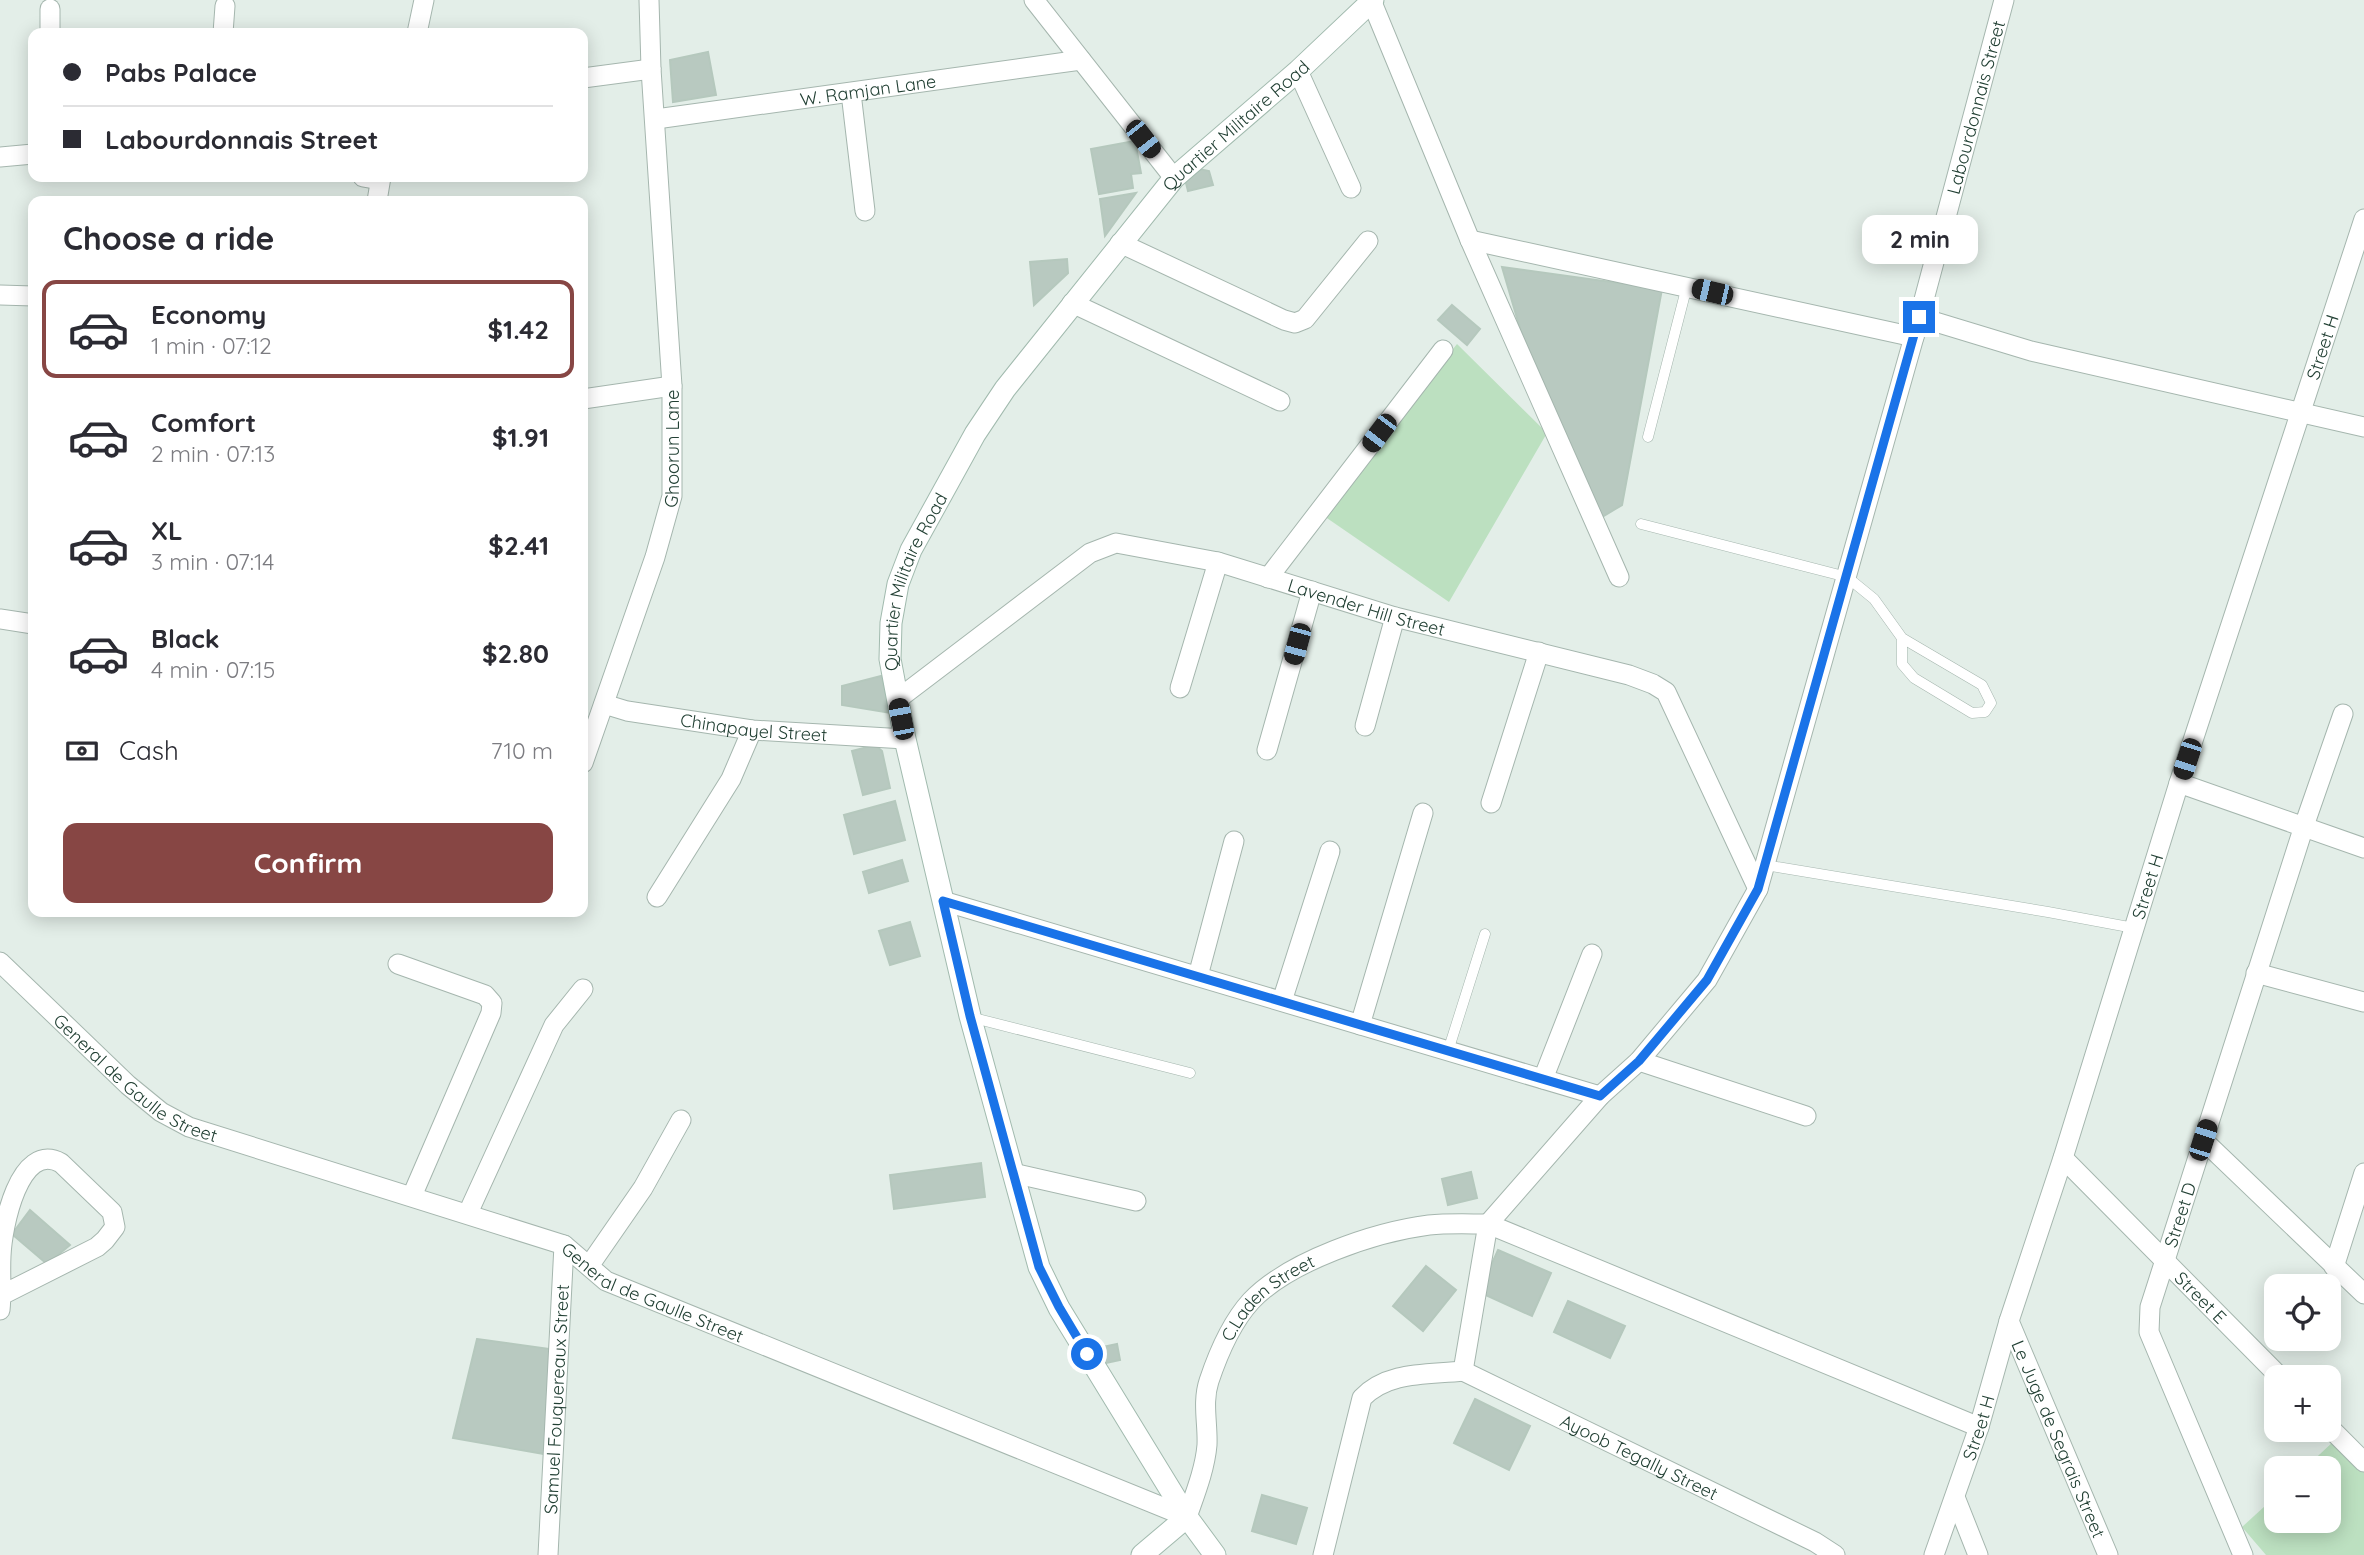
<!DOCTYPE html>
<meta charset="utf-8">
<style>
:root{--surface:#fff;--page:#f7f7f7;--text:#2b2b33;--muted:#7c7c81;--line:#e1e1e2;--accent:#874644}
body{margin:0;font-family:Quicksand,sans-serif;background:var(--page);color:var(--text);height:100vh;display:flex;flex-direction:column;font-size:26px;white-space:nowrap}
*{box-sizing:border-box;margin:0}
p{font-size:23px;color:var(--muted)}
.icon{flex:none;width:38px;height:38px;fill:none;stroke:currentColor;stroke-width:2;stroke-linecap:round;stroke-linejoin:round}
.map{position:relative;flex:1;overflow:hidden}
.sheet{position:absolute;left:28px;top:196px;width:560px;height:721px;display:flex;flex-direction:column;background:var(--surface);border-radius:14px;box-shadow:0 4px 18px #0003}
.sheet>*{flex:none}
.banner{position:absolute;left:28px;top:28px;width:560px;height:154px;border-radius:14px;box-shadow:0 4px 18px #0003;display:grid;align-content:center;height:154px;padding:0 35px;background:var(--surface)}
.buttons{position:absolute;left:2264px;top:1274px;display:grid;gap:14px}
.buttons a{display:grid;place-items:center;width:77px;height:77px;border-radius:14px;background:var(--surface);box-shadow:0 4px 18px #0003;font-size:35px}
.end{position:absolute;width:32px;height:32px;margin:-16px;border:9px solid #1a73e8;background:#fff;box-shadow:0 0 0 4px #fff}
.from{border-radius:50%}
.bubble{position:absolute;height:49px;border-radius:14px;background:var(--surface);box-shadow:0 4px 18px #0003;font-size:23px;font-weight:700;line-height:49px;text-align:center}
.car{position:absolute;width:21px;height:42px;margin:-21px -10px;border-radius:9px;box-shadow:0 0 5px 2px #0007;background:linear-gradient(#222 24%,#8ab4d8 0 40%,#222 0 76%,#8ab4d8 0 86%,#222 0)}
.banner b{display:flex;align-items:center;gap:24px;height:66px;font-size:26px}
.banner b+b{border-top:2px solid var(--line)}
.banner i{width:18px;height:18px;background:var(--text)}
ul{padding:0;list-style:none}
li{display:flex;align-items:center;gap:21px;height:98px;margin:0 14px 10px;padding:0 21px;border:4px solid transparent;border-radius:14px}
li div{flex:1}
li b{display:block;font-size:26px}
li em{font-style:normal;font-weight:700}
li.active{border-color:var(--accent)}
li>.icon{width:63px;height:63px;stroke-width:1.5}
h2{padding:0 35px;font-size:32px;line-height:84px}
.pay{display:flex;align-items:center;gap:18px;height:77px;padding:0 35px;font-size:26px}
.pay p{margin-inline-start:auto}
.primary-button{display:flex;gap:14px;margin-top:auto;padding:14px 35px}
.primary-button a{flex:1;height:80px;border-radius:14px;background:var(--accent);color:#fff;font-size:28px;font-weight:700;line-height:80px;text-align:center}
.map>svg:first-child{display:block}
.green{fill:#bce0c0}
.building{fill:#b8c9c0;stroke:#b5c8bd;stroke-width:2}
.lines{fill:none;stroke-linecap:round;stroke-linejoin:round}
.lane-casing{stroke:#a5b6ae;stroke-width:11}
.street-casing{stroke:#a5b6ae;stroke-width:21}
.secondary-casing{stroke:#a1baae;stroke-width:23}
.lane{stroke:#fff;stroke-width:10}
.street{stroke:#fff;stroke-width:19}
.secondary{stroke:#fff;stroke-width:21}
.route{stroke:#1a73e8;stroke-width:9}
.labels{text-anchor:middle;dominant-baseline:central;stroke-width:7;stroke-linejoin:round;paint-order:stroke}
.street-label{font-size:18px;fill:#224034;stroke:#f4faf6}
</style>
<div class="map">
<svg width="2364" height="1555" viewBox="0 0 2364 1555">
<rect width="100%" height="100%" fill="#e3eee8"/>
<path class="green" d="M1457 344 1547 433 1449 602 1321 514Z
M2335 1440 2364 1469V1555H2266L2242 1527 2277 1495V1521H2329V1468H2305Z"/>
<path class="building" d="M708 52 716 95 673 102 670 60Z
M1135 141 1141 173 1131 174 1133 188 1099 194 1091 149Z
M1194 168 1209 171 1213 185 1188 191 1185 179Z
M1136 193 1105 236 1100 199Z
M1067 259 1068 273 1034 305 1030 262Z
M1502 267 1662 289 1622 505 1597 520 1532 369Z
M1452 305 1480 329 1467 345 1438 320Z
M881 676 891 713 842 705V686Z
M875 745 882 751 890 788 863 795 852 751Z
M895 801 905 840 854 854 844 815Z
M902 860 908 881 869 893 863 872Z
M910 922 920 956 890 965 879 931Z
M981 1163 985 1197 894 1209 890 1175Z
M1471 1172 1477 1198 1448 1205 1442 1179Z
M30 1210 70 1245 47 1264 12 1234Z
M1498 1250 1551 1273 1532 1316 1479 1292Z
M1426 1266 1456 1290 1423 1331 1393 1306Z
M1568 1301 1625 1326 1610 1358 1554 1332Z
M477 1339 550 1349 544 1454 453 1438Z
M1117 1344 1120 1360 1101 1364 1098 1348Z
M1475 1399 1530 1426 1509 1470 1454 1443Z
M1262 1495 1307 1508 1296 1544 1252 1531Z"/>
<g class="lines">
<defs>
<path id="lane" d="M1648 437 1687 286
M1641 524 1847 577 1874 599 1902 638 1982 685 1991 703 1985 712 1972 713 1914 678 1902 664V638
M1765 865 2048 912 2134 928
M970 1017 1190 1073
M1448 1051 1485 934"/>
<g id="street">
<path d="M1034 0 1174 178"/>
<path d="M1371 0 1470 240 1619 577"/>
<path d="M50 9V33"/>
<path d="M223 33 225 6"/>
<path d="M417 33 424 0"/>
<path d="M1298 71 1351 188"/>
<path d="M583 78 651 69"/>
<path d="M851 93 865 211"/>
<path id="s1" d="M656 119 1081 60"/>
<path d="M0 157 33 154"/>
<path d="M363 177 380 180"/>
<path d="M377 201 381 177"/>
<path d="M1470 240 1914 337"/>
<path d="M1120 243 1284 320 1295 323 1305 319 1368 241"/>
<path d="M0 295 33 296"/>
<path d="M1072 303 1280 401"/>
<path d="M1919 317 2031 351 2364 427"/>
<path d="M583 399 672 386"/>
<path d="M1268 578 1443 350"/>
<path d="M0 619 33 624"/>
<path d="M1180 688 1218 562"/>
<path id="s2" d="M898 699 1090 553 1116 543 1218 562 1395 617 1629 675 1653 684 1666 692 1758 889"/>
<path id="s3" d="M604 704 627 711 752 730 905 739"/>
<path d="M1365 726 1395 617"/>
<path d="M1267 750 1312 591"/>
<path id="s4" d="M583 763 655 557 672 496V386L651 69 649 0"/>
<path d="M2179 783 2364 848"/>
<path d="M1491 803 1539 652"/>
<path d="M657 897 731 779 752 730"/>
<path d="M943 901 1600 1096"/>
<path id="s5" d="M0 962 128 1085 161 1112 189 1127 564 1245 606 1281 1187 1517C1195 1494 1205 1469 1207 1445 1208 1424 1202 1402 1209 1381 1218 1354 1231 1323 1251 1301 1289 1261 1375 1232 1429 1225 1448 1223 1469 1224 1488 1224L1979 1427"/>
<path d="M398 964 485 995 492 1003 491 1013 412 1196"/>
<path d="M2256 973 2364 1002"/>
<path d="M1198 976 1234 841"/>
<path d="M1282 1001 1330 851"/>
<path d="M1360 1025 1423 813"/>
<path d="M1639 1061 1806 1116"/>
<path d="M1543 1079 1592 954"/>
<path d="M2203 1140 2364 1294"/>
<path id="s6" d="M2063 1158 2280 1377"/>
<path d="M1013 1173 1136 1201"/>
<path d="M468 1213 554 1025 583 989"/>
<path id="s7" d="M1488 1224 1600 1096 1639 1061 1707 980 1758 889 1914 337 2004 0"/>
<path d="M589 1266 643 1188 681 1120"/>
<path d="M2334 1267 2364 1173"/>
<path d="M0 1310C2 1292 0 1274 1 1256 2 1228 19 1140 61 1163L112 1212 115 1227 105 1240 97 1247 2 1295"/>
<path id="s8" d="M2009 1321 2108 1555"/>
<path id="s9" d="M1463 1371 1815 1542 1835 1555"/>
<path d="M1463 1371 1488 1224"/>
<path d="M2329 1427 2364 1462"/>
<path d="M1955 1497 1978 1555"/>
<path id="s10" d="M548 1555 564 1245"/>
<path d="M1323 1555 1362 1398C1388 1371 1427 1375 1463 1371"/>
<path id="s11" d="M1934 1555 1979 1427 2009 1321 2063 1158 2179 783 2364 219"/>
<path id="s12" d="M2243 1555 2149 1332 2150 1307 2304 826 2343 714"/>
</g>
<g id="secondary">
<path d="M1142 1555 1187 1517"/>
<path id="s13" d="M1215 1555 1187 1517 1059 1308 1039 1267 970 1016 905 739 890 659 891 623 898 584 911 550 975 434 1005 389 1174 178 1298 71 1373 0"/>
</g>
</defs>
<use href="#lane" class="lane-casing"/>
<use href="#street" class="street-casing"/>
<use href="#secondary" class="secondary-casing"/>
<use href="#lane" class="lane"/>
<use href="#street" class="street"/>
<use href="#secondary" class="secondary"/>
</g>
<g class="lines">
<path class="route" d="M1087 1354 1059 1307 1039 1267 970 1016 943 901 1600 1096 1639 1061 1707 980 1758 889 1919 317"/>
</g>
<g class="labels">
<g class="street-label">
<text stroke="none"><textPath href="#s1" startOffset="214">W. Ramjan Lane</textPath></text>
<text stroke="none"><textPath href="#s7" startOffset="1244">Labourdonnais Street</textPath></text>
<text stroke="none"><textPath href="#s13" startOffset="1614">Quartier Militaire Road</textPath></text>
<text stroke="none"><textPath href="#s11" startOffset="1269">Street H</textPath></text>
<text stroke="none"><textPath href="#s4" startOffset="329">Ghoorun Lane</textPath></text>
<text stroke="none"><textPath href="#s13" startOffset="1046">Quartier Militaire Road</textPath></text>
<text stroke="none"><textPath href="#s2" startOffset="528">Lavender Hill Street</textPath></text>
<text stroke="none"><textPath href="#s3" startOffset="152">Chinapayel Street</textPath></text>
<text stroke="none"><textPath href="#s11" startOffset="702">Street H</textPath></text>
<text stroke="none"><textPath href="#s5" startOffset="180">General de Gaulle Street</textPath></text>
<text stroke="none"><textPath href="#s12" startOffset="364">Street D</textPath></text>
<text stroke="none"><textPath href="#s5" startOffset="747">General de Gaulle Street</textPath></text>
<text stroke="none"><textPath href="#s6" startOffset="196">Street E</textPath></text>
<text stroke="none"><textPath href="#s5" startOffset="1572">C.Laden Street</textPath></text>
<text stroke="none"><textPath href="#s10" startOffset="156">Samuel Fouquereaux Street</textPath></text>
<text stroke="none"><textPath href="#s11" startOffset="135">Street H</textPath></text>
<text stroke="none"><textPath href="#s8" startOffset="128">Le Juge de Segrais Street</textPath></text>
<text stroke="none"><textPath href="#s9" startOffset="196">Ayoob Tegally Street</textPath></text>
</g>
</g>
</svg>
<div class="buttons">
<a><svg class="icon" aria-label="locate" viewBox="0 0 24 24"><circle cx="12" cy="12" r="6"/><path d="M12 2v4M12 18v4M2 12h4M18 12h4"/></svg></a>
<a>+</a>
<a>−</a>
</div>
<i class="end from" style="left:1087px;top:1354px"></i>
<i class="end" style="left:1919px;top:317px"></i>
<div class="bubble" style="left:1862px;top:215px;width:116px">2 min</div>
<i class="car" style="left:1143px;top:139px;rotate:142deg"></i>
<i class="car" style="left:1712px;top:292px;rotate:283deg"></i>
<i class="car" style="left:1379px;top:433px;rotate:217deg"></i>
<i class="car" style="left:1297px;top:644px;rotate:195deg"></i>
<i class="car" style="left:901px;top:719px;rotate:349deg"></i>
<i class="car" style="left:2187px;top:759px;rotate:198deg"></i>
<i class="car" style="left:2203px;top:1140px;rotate:18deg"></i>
<div class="banner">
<b><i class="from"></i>Pabs Palace</b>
<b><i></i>Labourdonnais Street</b>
</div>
<section class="sheet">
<h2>Choose a ride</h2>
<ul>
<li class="active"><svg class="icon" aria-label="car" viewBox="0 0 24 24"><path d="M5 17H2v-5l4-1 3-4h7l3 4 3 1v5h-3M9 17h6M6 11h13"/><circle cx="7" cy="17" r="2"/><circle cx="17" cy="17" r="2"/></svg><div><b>Economy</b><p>1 min · 07:12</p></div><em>$1.42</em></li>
<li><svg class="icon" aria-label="car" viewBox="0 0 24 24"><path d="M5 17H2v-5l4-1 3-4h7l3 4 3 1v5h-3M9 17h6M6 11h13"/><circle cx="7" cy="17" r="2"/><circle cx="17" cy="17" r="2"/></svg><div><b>Comfort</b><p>2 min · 07:13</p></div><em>$1.91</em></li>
<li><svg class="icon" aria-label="car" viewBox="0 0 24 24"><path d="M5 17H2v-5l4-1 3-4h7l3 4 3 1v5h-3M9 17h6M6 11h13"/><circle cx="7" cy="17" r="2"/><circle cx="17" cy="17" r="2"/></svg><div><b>XL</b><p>3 min · 07:14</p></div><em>$2.41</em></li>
<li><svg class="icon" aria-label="car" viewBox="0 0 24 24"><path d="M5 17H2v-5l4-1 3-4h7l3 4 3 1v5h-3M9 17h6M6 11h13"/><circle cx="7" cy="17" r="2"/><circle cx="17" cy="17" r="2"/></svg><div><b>Black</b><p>4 min · 07:15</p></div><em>$2.80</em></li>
</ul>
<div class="pay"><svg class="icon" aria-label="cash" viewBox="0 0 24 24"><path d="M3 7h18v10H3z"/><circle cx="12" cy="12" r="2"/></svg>Cash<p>710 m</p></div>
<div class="primary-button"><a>Confirm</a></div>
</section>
</div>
